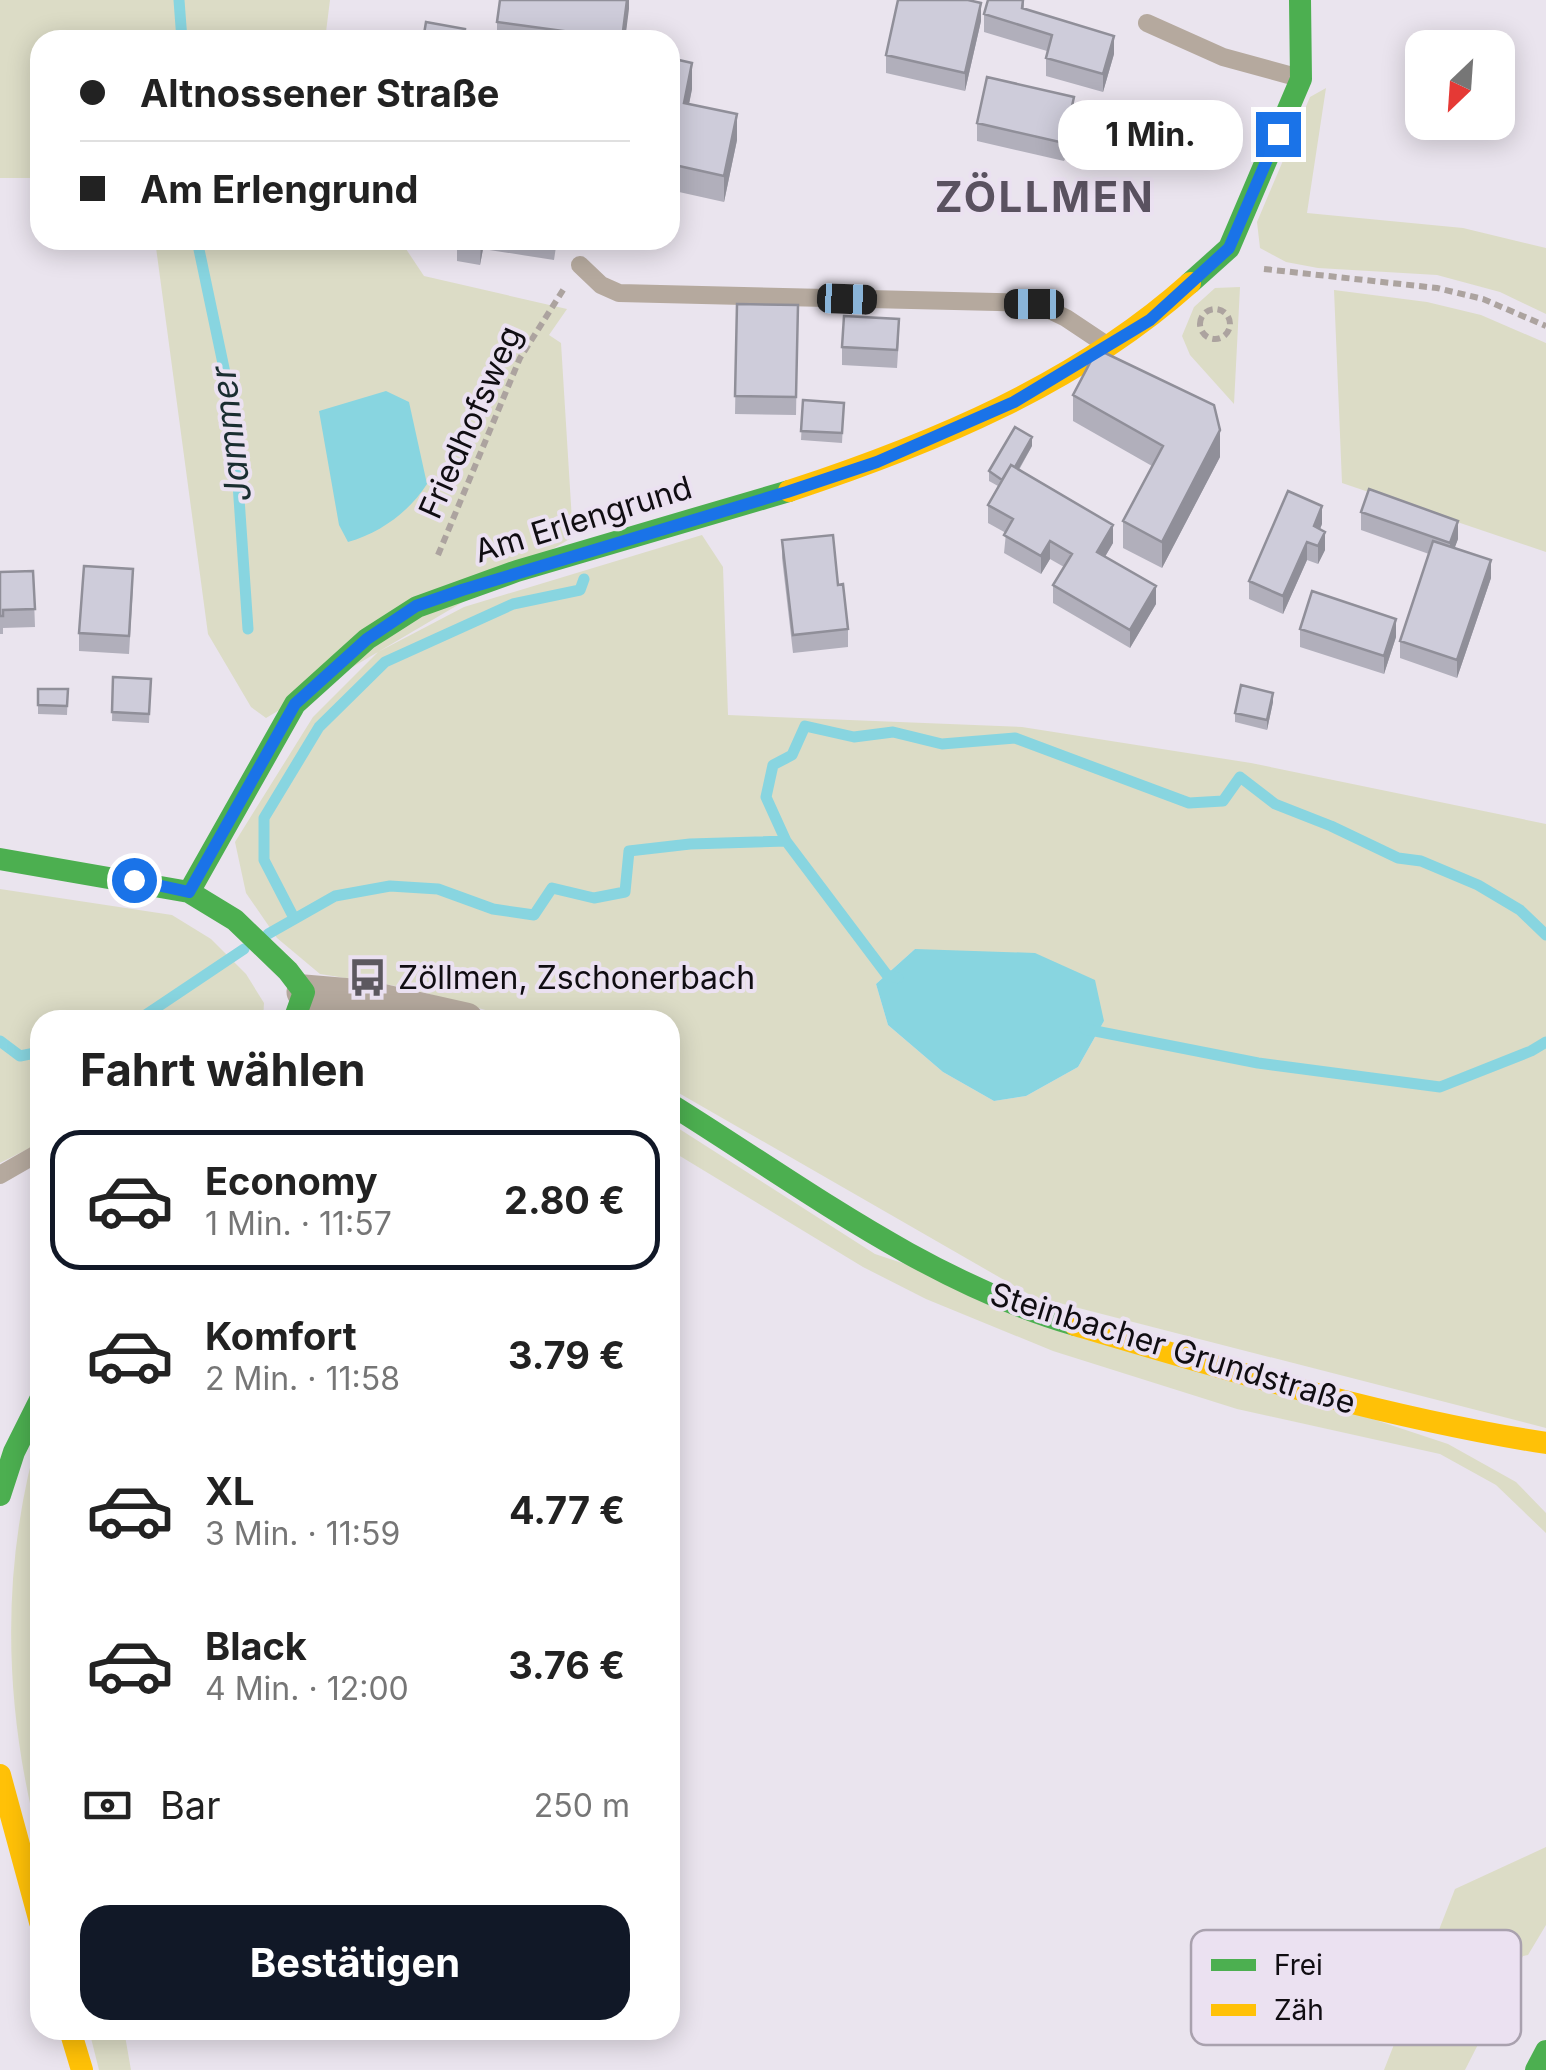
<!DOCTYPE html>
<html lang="de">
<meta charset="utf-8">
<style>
:root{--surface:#fff;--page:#f2f2f2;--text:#222;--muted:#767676;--line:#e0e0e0;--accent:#111827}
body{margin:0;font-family:Inter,sans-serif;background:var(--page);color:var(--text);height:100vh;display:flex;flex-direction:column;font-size:38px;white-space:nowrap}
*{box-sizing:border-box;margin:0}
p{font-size:32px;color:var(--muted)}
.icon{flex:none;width:55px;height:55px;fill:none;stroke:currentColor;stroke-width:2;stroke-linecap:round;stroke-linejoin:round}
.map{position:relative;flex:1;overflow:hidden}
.details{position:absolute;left:30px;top:1010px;width:650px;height:1030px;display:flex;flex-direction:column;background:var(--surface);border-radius:30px;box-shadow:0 5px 25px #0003}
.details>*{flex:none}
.hud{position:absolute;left:30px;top:30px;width:650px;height:220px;border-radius:30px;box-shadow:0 5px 25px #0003;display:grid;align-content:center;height:220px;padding:0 50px;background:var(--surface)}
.needle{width:65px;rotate:205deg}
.tools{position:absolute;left:1405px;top:30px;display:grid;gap:20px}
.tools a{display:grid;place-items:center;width:110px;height:110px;border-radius:20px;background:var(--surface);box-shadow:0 5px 25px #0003;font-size:50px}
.end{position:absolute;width:45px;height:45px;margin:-22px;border:12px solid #1a73e8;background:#fff;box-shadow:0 0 0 5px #fff}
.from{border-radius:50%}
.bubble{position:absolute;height:70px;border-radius:30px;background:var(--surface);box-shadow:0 5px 25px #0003;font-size:32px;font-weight:700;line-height:70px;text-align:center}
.car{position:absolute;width:30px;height:60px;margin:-30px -15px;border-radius:12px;box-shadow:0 0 8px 2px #0007;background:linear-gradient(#222 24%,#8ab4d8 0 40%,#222 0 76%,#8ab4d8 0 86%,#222 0)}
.hud b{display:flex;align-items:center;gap:35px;height:95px;font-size:38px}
.hud b+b{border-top:2px solid var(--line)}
.hud i{width:25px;height:25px;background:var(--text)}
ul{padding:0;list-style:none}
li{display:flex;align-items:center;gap:30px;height:140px;margin:0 20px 15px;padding:0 30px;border:5px solid transparent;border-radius:30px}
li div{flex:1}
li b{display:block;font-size:38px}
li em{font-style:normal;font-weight:700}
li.on{border-color:var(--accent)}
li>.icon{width:90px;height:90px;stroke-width:1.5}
h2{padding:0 50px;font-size:45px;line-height:120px}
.pay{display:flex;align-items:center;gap:25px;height:110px;padding:0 50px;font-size:38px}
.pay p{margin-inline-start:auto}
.button{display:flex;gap:20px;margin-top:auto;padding:20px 50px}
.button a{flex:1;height:115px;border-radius:30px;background:var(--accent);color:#fff;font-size:40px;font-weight:700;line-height:115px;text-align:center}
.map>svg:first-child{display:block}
.green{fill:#dcdcc6;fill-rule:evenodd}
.water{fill:#88d5e0}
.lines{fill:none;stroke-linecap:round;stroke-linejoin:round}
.stream{stroke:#88d5e0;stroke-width:11}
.path{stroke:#aca39f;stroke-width:6;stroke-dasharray:8 5;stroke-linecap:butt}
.lane{stroke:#b5a99e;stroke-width:18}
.street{stroke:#b5a99e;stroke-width:35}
.fast{stroke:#4caf50;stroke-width:22}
.slow{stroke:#ffc107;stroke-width:22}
.wall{fill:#b1afbb}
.shaded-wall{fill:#908f99}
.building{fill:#ceccda;stroke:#908f99;stroke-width:2.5}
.route{stroke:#1a73e8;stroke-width:12}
.labels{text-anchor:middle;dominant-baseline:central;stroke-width:8;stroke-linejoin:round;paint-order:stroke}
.street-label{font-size:32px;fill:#100d12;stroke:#ebe1f1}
.poi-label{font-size:32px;fill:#100d12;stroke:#ebe1f1;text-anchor:start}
.water-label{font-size:35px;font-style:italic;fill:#1a2e31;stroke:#ebe1f1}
.district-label{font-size:42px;font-weight:bold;letter-spacing:2.5px;fill:#5a5260;stroke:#ebe1f1}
.key{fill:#ebe1f1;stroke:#a9a1ae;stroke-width:2.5}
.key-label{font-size:28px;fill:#100d12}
</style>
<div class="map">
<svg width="1546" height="2070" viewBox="0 0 1546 2070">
<rect width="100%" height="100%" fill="#eae4ee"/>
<path class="green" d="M0 0H330L325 40H40V178H0Z
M1326 88 1307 213 1463 228 1546 248V314L1500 292 1437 275 1318 268 1286 262 1260 248 1257 222 1310 97Z
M155 240H400L424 276 567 309 549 335 561 343 573 537 266 718 251 707 208 634Z
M1240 287 1234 404 1190 355 1182 336 1194 307 1215 288Z
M1334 290 1427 302 1481 315 1546 343V552L1342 483Z
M702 535 723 567 728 715 1022 727 1251 763 1546 824V1428L1032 1296 670 1088V1020H521L408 988 320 974 277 938 246 893 235 842 313 717 378 652 464 607ZM915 949 1104 1021 1078 1067 1026 1096 994 1101 943 1072 888 1025 876 984Z
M0 889 172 915 211 939 246 974 264 1003 263 1020H40V1143L0 1163Z
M670 1123 875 1254 1448 1444 1516 1482 1546 1513V1533L1496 1485 1440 1454 1237 1409 1053 1351 926 1299 863 1267 670 1150Z
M40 1429V1845C3 1705 0 1567 40 1429Z
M1546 1847V1925L1528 1955 1523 1956 1465 2070H1384L1455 1889Z
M89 2030H124L131 2070H99Z"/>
<path class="water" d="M386 391 409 402 427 484C409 512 380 533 348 542L339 525 319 411Z
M915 949 1035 953 1095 980 1104 1021 1078 1067 1026 1096 994 1101 943 1072 888 1025 876 984Z"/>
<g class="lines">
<path class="stream" d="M179 0 182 40
M197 240 233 411 248 629
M786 841 887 975 898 978
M294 918 264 860V818L319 727 385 662 513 604 580 590 584 579
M268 934 335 896 390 886 438 889 493 909 534 915 552 888 594 898 625 892 629 851 690 844 786 841 766 797 773 765 792 755 805 726 854 737 893 732 942 744 1015 738 1189 803 1223 801 1240 777 1275 804 1331 826 1398 858 1421 861 1478 885 1520 910 1546 935
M138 1020 244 949
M1085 1029 1258 1063 1440 1087 1531 1051 1546 1042
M0 1041 20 1056 40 1052"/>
<path class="path" d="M1264 269 1437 288 1483 299 1546 326
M1200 324a15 15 0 1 1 30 0a15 15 0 1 1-30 0Z
M438 555 520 358 565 287"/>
<path class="lane" d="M1147 23 1223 57 1296 77
M580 265 601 285 619 293 1035 303 1066 318 1102 342
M0 1175 40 1152"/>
<path class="street" d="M304 992 363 997 466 1020"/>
<path class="fast" d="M1190 283 1229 248 1301 79 1300 0
M0 859 189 892 235 920 288 971 304 992 294 1020
M189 892 295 704 367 639 417 607 517 571 789 491
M670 1104C800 1185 927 1282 1075 1325
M0 1495 14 1452 40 1400
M1536 2070 1546 2051"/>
<path class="slow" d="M789 491C932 444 1077 384 1190 283
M1075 1325C1231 1371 1386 1418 1546 1443
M0 1775 40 1922
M70 2030 82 2070"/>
</g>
<path class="wall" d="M629 0 625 40H497V22Z
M1024 0V8L1114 54 1103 92 1046 76V58L1047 51 984 32V14Z
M981 21 965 91 886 73V55Z
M670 58 692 89 689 104 737 140 724 202 670 190Z
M1074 115 1064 161 977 141V123Z
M432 240H557L554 260 483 249 480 265 457 261V245Z
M737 304 798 305 796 415 735 414Z
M899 337 897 368 842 365V347Z
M1073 395 1220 457 1162 568 1123 548V521L1152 466 1073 421Z
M803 400 844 403 842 443 801 440Z
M1032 446 1019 470 1113 543 1105 557 1156 604 1130 648 1053 603V585L1064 567 1050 559 1041 574 1004 553 1006 533 988 523V505L998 486 989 481V471Z
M1361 512 1458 539 1454 548 1491 578 1457 678 1400 658V641L1429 554 1361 530Z
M1322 524 1320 529 1325 550 1318 564 1307 560 1283 614 1249 599V581Z
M782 540 848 629V647L793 653 782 558Z
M33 571 35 627 3 628V634H0V572Z
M133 587 129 654 79 651V633Z
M1300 629 1396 637 1384 674 1300 647Z
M113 677 151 679 149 723 112 721Z
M38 689H68L67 715 38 714Z
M1273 702 1267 730 1235 722V713Z"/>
<path class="shaded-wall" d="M627 0H629V9L625 40H622Z
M981 3V21L965 91V73Z
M1114 36V54L1103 92V74Z
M692 63V89L684 129V103Z
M1074 97V115L1064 161V143Z
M737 114V140L724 202V176Z
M481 240H483V249L480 265Z
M1220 430V457L1162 568V542Z
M1032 437V446L1006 491V482Z
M1322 506V524L1314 544V526Z
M1458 521V539L1450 561V543Z
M1113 525V543L1097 570V552Z
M1325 532V550L1318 564V546Z
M1050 541V559L1041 574V556Z
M1307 542V560L1283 614V596Z
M1491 560V578L1457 678V660Z
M1156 586V604L1130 648V630Z
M1396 619V637L1384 674V656Z
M1273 693V702L1267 730V720Z"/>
<path class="building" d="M500 0H627L622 39 497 22Z
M898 0H968L981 3 965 73 886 55Z
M988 0H1023L1022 8 1114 36 1103 74 1046 58 1052 35 984 14Z
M426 22 465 29 464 40H423Z
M670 58 692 63 684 103 737 114 724 176 670 164Z
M987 77 1074 97 1064 143 977 123Z
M458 240H481L480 247 457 243Z
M737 304 798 305 796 397 735 396Z
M844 316 899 319 897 350 842 347Z
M1103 352 1214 405 1220 430 1162 542 1123 521 1163 446 1073 395 1092 359Z
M803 400 844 403 842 433 801 431Z
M1015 427 1032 437 1015 467 1011 465 1002 480 989 471Z
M1011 465 1113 525 1097 552 1156 586 1130 630 1053 585 1072 554 1050 541 1041 556 1004 535 1013 519 988 505Z
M1369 489 1458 521 1450 543 1361 512Z
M1288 491 1322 506 1314 526 1325 532 1318 546 1307 542 1283 596 1249 581Z
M833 535 838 585 843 584 848 629 793 635 782 540Z
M1433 541 1491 560 1457 660 1400 641Z
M84 566 133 569 129 636 79 633Z
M33 571 35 609 3 610V616H0V572Z
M1312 591 1396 619 1384 656 1300 629Z
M113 677 151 679 149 714 112 712Z
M1241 685 1273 693 1267 720 1235 713Z
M38 689H68L67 706 38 705Z"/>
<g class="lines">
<path class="route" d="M134 880 189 892 295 704 367 639 416 606 462 590 787 492 877 462 1014 402 1150 320 1229 248 1278 134"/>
</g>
<defs>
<symbol id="bus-bare" viewBox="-9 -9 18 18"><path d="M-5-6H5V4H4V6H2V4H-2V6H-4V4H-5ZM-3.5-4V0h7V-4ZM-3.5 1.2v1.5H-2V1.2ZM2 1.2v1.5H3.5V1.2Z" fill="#5c585f" stroke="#ebe1f1" stroke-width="2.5" paint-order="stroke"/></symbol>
</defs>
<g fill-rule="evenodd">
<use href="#bus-bare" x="340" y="950" width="55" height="55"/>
</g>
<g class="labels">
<g class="street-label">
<text transform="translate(470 422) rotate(-66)">Friedhofsweg</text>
<text transform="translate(583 519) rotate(-17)">Am Erlengrund</text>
<text transform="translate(1173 1348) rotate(17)">Steinbacher Grundstraße</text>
</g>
<g class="poi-label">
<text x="398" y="977">Zöllmen, Zschonerbach</text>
</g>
<g class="water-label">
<text transform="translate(230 434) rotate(-97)">Jammer</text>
</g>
<g class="district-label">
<text x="1045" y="196">ZÖLLMEN</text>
</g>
</g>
<rect x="1191" y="1930" width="330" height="115" rx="15" class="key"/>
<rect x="1211" y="1959" width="45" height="12" fill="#4caf50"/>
<rect x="1211" y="2004" width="45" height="12" fill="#ffc107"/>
<g class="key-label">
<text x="1274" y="1975">Frei</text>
<text x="1274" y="2020">Zäh</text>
</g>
</svg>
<div class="tools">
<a><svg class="needle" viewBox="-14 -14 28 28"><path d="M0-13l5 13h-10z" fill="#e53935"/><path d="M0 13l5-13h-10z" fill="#767676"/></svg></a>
</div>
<i class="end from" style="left:134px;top:880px"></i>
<i class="end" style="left:1278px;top:134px"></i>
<div class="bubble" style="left:1058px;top:100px;width:185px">1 Min.</div>
<i class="car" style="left:847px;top:299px;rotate:92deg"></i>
<i class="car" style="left:1034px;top:304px;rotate:270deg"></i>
<div class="hud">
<b><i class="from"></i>Altnossener Straße</b>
<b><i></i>Am Erlengrund</b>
</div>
<section class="details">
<h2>Fahrt wählen</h2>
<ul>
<li class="on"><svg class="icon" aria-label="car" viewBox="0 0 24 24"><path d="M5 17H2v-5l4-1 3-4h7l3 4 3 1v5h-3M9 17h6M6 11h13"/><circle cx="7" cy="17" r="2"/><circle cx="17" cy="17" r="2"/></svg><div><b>Economy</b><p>1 Min. · 11:57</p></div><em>2.80 €</em></li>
<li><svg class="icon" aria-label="car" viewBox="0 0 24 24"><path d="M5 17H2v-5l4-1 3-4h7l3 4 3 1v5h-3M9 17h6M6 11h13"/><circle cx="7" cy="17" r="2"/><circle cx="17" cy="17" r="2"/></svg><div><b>Komfort</b><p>2 Min. · 11:58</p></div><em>3.79 €</em></li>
<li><svg class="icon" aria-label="car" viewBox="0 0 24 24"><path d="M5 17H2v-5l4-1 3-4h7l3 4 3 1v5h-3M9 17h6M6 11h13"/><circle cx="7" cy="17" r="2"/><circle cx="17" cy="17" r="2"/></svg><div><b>XL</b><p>3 Min. · 11:59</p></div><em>4.77 €</em></li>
<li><svg class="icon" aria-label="car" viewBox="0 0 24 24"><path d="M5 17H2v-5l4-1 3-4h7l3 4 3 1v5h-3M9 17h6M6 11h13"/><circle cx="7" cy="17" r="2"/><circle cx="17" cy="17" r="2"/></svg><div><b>Black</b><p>4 Min. · 12:00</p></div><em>3.76 €</em></li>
</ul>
<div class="pay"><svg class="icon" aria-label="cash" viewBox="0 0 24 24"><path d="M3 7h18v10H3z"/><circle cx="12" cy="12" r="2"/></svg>Bar<p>250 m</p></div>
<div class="button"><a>Bestätigen</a></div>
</section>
</div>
